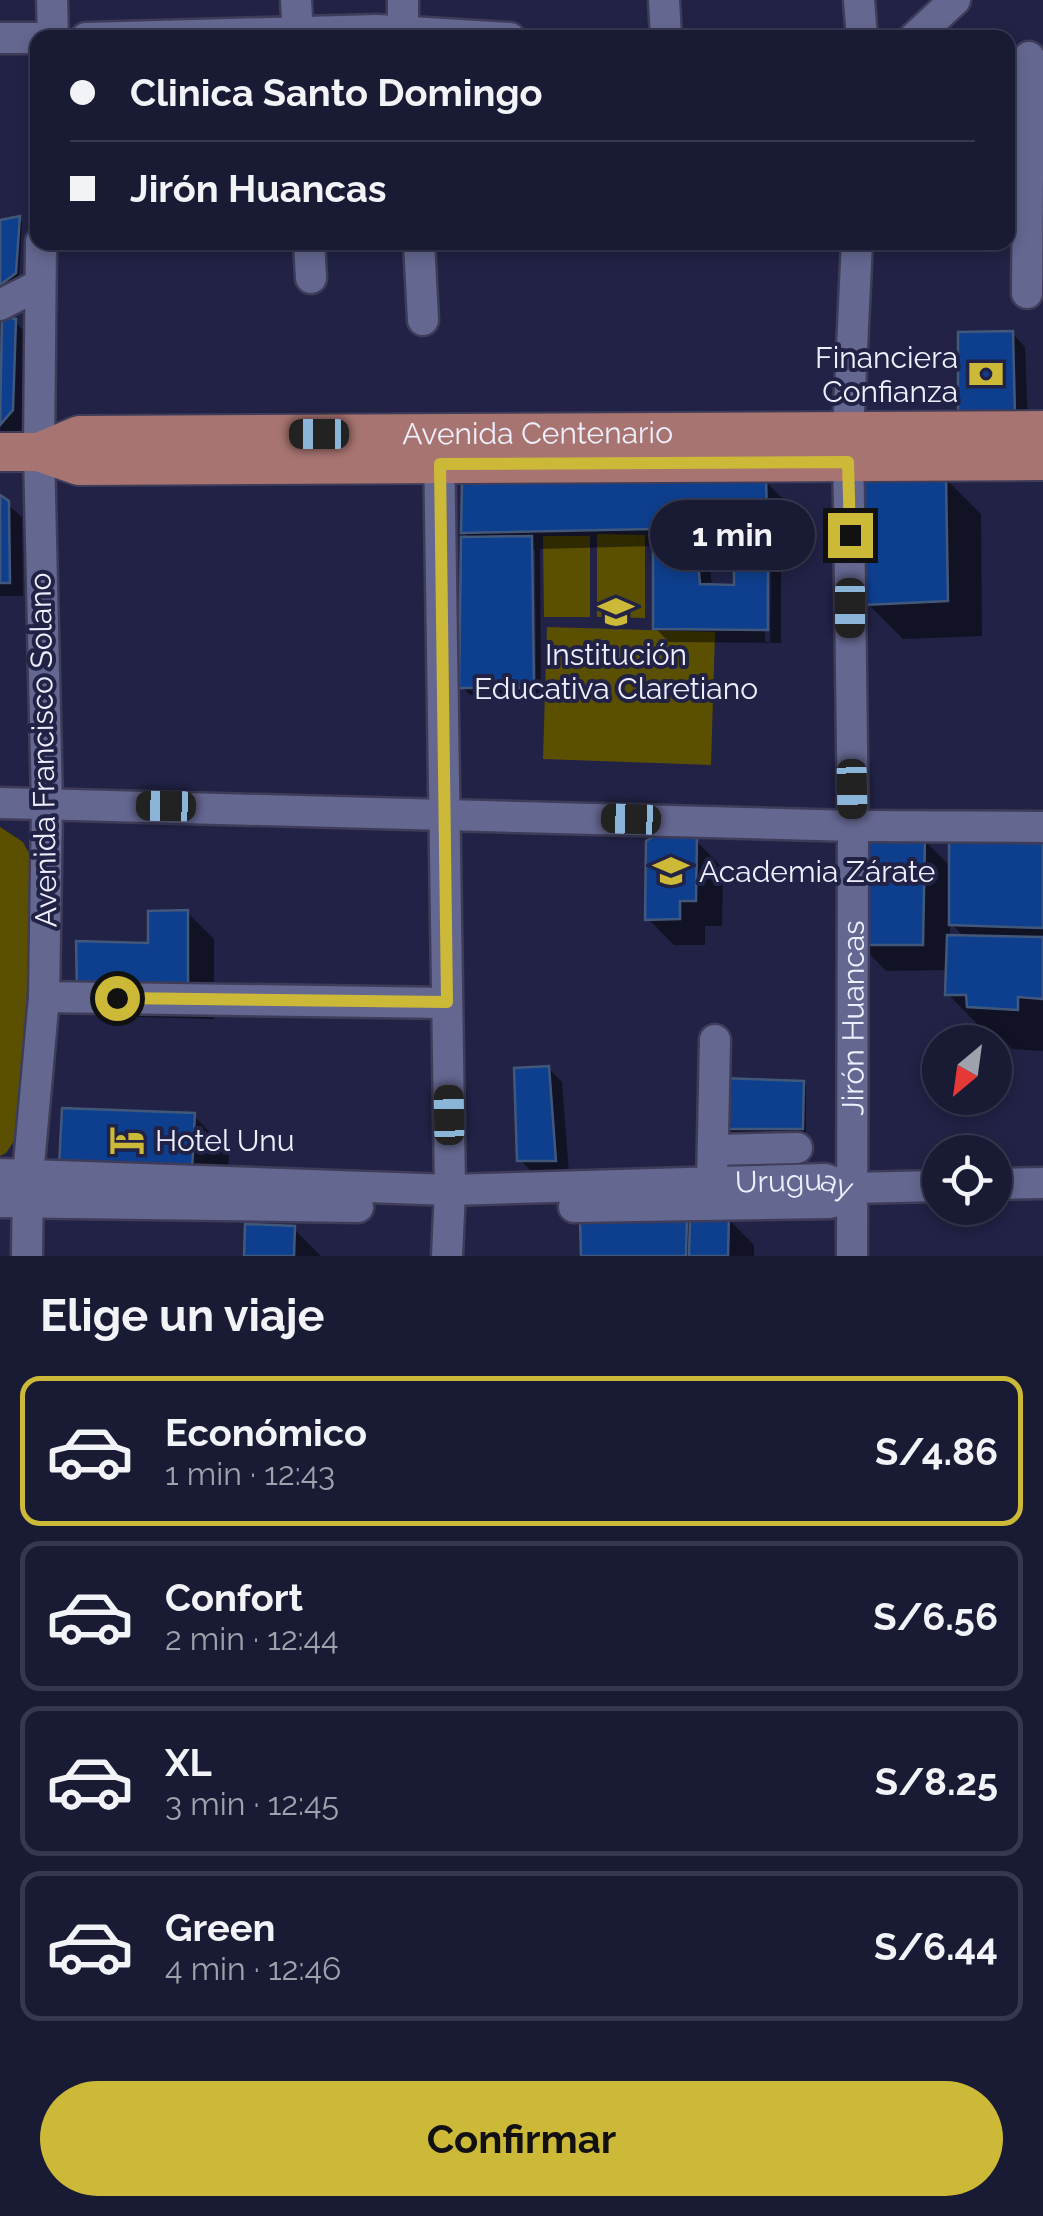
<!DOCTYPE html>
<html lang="es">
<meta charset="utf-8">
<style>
:root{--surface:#191a34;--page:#262740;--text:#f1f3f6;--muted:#9fa1ac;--line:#37384f;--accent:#cdb938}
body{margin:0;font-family:Raleway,sans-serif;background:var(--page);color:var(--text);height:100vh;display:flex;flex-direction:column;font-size:38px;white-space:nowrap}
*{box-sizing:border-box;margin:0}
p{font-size:32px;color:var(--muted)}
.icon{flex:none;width:55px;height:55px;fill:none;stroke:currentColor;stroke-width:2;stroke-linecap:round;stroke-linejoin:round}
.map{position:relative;height:1256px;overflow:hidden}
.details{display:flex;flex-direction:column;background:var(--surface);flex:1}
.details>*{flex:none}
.hud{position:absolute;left:30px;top:30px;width:985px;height:220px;border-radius:20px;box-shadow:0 5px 15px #0003,0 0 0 2px var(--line);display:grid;align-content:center;height:220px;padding:0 40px;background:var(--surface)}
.needle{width:65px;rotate:209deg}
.buttons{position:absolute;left:922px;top:1025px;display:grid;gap:20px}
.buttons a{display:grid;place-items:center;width:90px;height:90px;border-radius:50%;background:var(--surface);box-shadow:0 5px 15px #0003,0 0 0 2px var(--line);font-size:50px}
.end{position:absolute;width:45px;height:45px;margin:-22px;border:12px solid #cdb938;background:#111;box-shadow:0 0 0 5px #111}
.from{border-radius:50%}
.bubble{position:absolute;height:70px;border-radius:35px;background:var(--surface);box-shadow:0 5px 15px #0003,0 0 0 2px var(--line);font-size:32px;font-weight:700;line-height:70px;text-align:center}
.car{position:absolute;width:30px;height:60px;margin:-30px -15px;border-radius:12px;box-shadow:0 0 8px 2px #0007;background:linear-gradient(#222 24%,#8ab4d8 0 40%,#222 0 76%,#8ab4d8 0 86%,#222 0)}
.hud b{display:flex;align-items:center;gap:35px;height:95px;font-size:38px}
.hud b+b{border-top:2px solid var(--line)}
.hud i{width:25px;height:25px;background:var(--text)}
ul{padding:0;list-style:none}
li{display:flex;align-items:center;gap:30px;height:150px;margin:0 20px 15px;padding:0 20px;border:5px solid var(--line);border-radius:20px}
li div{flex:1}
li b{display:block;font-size:38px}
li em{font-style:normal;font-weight:700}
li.selected{border-color:var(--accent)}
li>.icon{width:90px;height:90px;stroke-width:1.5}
h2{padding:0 40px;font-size:45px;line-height:120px}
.primary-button{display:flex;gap:20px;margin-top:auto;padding:20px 40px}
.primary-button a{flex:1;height:115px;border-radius:60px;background:var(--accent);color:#111;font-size:40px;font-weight:700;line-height:115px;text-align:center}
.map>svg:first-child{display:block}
.green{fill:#5b5000}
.shadow{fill:#0007;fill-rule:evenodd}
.building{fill:#0e3f8e;stroke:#42587b;stroke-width:2.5}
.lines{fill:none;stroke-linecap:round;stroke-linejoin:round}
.minor-casing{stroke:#3e3c58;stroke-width:35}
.major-casing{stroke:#3e3c58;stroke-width:42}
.minor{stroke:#646790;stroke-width:30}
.major{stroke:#a87471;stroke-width:38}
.route{stroke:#cdb938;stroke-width:12}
.labels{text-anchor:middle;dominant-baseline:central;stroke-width:8;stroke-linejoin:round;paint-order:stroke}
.poi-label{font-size:30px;fill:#edeffd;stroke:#212245;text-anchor:start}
.street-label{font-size:30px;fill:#edeffd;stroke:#212245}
</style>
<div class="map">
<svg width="1043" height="1256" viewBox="0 0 1043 1256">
<rect width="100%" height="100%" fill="#212245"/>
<path class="green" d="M597 534 645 535V618L597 617Z
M543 536H590V617H544Z
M547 627 715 632 711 765 543 759Z
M0 827 23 842 40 874 25 1125 6 1153 0 1156Z"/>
<path class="shadow" d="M19 219 22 223 19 277 0 291V222Z
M3 319 15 322 34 340 30 429 20 442 0 443Z
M1012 333 1025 347 1028 429H974Z
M945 478 981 514 982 636 903 639 868 604Z
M765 481 783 499 785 569H781V643L669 642 655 628V546L540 549 541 696H536L535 550H530L531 696 470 695 461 686 471 540 464 532ZM710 568 736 569V587L712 586ZM766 569H771L770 642H765Z
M0 498 22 517 23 596H0Z
M924 840 951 867 1043 846V1051L1012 1049 1000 1037H990L948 994V970L886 971 860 944ZM950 922 965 938H950Z
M696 841 723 868 722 926H705V945H674L648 919Z
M187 912 214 939V1019L106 1016 79 990 150 946Z
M548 1068 562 1082 569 1174H534L520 1160Z
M803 1083 806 1087V1132H729L725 1128Z
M64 1110 193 1115 229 1151 227 1205Z
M728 1219 754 1245V1256H583L686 1220 692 1226Z
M294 1229 321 1256H246Z"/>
<path class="building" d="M20 216 16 273 0 285V220Z
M2 316 16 319 13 410 0 425Z
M1013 331 1015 416H958V332Z
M864 472 946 476 948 601 865 605Z
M766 478 768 552 653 551V529L461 533 462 481Z
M0 495 9 501 10 583H0Z
M532 536 534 688H459L461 537Z
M653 551H697L700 584 734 585V552H768V630L653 629Z
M686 832 697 839 696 901H680V919L645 920 646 841 660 833Z
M858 836 925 838 923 945H857Z
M949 841 1043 843V928L949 925Z
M188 910V993L77 991 76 941 148 943V911Z
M947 935 1043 937V999L1018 997V1010L967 1007 966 995H945Z
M549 1066 556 1161H517L514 1068Z
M721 1078 804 1081 803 1129H723Z
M62 1108 195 1113 192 1171 59 1166Z
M729 1216 728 1256H689L690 1218Z
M687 1218 686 1256H581L580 1221Z
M245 1224 295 1226 294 1256H244Z"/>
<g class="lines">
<defs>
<g id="minor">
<path d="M52 0 53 38"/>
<path d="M296 0 298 38"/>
<path d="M664 0 666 38"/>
<path d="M859 0 862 38"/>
<path d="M403 31V0"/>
<path d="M0 38H38"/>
<path d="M86 38 377 30 510 38"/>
<path d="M914 38 955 0"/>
<path d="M309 242 311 278"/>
<path d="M419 242 423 320"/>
<path d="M1027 293 1029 57"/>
<path d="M0 305 39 285"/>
<path d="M439 444 450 1190 447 1256"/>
<path d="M0 803 853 826 1043 827"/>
<path d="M44 997 447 1003"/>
<path d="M714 1150 797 1148"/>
<path id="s1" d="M0 1174 450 1190 825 1179 851 1188 940 1186"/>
<path d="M712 1184 715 1040"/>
<path d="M995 1184 1043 1183"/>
<path d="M0 1202 358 1207"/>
<path d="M574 1207 830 1203 851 1188"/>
<path d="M27 1256 28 1175 44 997 47 804 39 452 41 242"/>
<path id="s2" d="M852 1256 853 826 848 432 857 242"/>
</g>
<g id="major">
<path d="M0 452H39L79 466 1043 461"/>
<path id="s3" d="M39 452 79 435 1043 430"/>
</g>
</defs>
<use href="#minor" class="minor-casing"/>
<use href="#major" class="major-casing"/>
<use href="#minor" class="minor"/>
<use href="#major" class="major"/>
</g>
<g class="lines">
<path class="route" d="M117 998 447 1002 440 464 848 462 850 535"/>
</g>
<defs>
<symbol id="bank-bare" viewBox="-9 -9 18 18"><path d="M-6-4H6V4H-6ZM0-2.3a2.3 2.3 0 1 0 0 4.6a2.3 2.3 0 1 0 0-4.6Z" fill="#cdb938" stroke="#212245" stroke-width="2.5" paint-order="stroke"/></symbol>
<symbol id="school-bare" viewBox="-9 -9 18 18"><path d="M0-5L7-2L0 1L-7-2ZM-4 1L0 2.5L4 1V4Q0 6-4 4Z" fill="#cdb938" stroke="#212245" stroke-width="2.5" paint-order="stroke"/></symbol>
<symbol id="university-bare" viewBox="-9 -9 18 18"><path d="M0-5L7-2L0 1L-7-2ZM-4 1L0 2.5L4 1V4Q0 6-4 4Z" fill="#cdb938" stroke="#212245" stroke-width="2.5" paint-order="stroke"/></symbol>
<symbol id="hotel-bare" viewBox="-9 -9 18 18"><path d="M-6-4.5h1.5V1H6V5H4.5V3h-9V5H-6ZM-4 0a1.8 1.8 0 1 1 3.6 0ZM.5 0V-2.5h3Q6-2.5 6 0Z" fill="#cdb938" stroke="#212245" stroke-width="2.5" paint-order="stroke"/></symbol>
</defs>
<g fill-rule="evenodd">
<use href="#bank-bare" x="961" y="349" width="50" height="50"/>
<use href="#school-bare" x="591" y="587" width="50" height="50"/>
<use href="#university-bare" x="646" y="846" width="50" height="50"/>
<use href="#hotel-bare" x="102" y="1115" width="50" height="50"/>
</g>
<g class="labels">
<g class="poi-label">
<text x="958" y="357" text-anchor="end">Financiera<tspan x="958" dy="34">Confianza</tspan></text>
<text x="616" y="654" text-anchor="middle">Institución<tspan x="616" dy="34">Educativa Claretiano</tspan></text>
<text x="699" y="871">Academia Zárate</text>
<text x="155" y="1140">Hotel Unu</text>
</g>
<g class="street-label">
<text stroke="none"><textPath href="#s3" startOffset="502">Avenida Centenario</textPath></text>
<text transform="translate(43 750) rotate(-91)">Avenida Francisco Solano</text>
<text stroke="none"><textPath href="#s2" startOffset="238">Jirón Huancas</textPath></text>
<text stroke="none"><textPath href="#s1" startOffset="795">Uruguay</textPath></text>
</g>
</g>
</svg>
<div class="buttons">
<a><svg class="needle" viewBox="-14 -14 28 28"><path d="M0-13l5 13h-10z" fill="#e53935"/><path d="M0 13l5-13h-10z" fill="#9fa1ac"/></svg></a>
<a><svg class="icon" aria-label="locate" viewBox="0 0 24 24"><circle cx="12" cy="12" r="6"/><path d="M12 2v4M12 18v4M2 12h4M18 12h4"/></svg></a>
</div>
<i class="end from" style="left:117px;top:998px"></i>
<i class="end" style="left:850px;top:535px"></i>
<div class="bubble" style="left:650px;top:500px;width:165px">1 min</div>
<i class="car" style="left:319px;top:434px;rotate:270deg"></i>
<i class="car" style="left:850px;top:608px;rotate:180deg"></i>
<i class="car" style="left:852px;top:789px;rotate:179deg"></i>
<i class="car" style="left:166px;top:806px;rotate:271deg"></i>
<i class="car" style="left:631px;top:819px;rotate:272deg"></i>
<i class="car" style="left:449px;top:1115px;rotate:359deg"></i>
<div class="hud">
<b><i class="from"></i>Clinica Santo Domingo</b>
<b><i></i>Jirón Huancas</b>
</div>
</div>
<section class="details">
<h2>Elige un viaje</h2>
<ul>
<li class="selected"><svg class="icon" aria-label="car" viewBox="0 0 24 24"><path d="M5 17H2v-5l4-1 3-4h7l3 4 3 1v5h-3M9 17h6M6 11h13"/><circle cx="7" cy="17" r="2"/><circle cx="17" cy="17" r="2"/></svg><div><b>Económico</b><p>1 min · 12:43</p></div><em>S/4.86</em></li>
<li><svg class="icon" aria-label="car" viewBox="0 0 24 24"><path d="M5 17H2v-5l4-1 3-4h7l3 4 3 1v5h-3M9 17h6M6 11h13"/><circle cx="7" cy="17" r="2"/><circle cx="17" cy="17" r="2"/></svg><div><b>Confort</b><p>2 min · 12:44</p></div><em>S/6.56</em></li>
<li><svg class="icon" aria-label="car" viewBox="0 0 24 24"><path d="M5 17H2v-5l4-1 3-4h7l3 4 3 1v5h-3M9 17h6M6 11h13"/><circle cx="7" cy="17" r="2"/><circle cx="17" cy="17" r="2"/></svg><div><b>XL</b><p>3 min · 12:45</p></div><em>S/8.25</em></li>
<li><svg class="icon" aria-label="car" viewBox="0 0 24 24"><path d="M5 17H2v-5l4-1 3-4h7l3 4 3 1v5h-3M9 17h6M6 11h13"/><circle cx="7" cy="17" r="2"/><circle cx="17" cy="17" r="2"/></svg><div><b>Green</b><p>4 min · 12:46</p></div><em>S/6.44</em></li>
</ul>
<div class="primary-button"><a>Confirmar</a></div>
</section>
